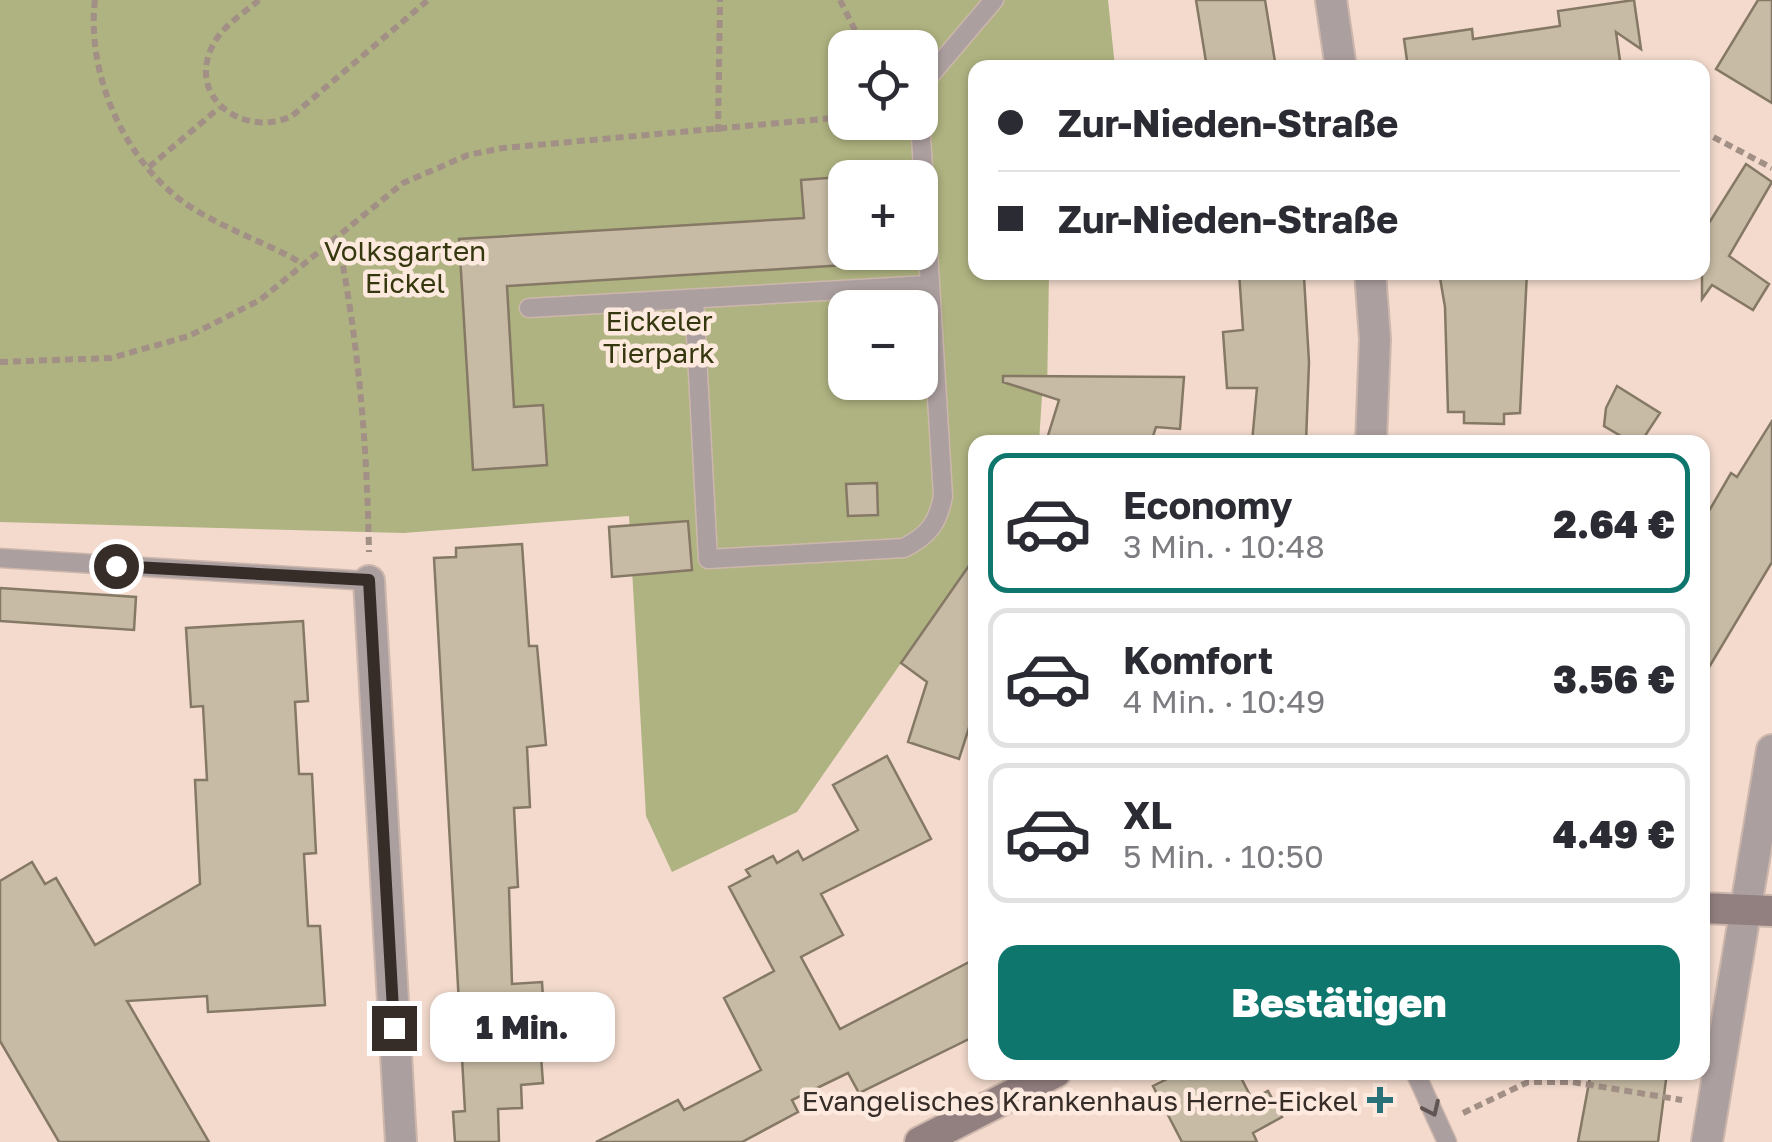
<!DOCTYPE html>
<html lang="de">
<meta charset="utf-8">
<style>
:root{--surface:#fff;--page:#f2f2f3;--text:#2b2b33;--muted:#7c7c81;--line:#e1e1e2;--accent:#0f766e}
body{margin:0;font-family:"Golos Text",sans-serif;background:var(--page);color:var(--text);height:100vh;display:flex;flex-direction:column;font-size:38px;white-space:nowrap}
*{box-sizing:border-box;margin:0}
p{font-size:32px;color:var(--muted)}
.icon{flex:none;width:55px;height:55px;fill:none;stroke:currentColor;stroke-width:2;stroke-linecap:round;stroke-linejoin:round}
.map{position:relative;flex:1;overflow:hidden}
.side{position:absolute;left:968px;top:435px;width:742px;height:645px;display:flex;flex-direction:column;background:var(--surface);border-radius:20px;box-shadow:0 2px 8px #0004}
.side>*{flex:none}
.banner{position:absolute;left:968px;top:60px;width:742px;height:220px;border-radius:20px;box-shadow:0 2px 8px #0004;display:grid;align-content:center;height:220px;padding:0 30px;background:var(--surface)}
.buttons{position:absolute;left:828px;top:30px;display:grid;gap:20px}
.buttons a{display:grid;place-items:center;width:110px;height:110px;border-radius:20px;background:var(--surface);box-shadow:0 2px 8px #0004;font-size:50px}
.end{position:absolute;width:45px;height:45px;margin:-22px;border:12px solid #372d28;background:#fff;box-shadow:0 0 0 5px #fff}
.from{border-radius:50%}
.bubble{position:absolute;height:70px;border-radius:20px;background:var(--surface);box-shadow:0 2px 8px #0004;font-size:32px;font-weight:800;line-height:70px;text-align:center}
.banner b{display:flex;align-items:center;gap:35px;height:95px;font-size:38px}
.banner b+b{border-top:2px solid var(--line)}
.banner i{width:25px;height:25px;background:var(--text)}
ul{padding:18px 0 0;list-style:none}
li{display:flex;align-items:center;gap:30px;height:140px;margin:0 20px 15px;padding:0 10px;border:5px solid var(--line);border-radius:20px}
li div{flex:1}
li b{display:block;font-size:38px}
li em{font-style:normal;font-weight:800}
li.current{border-color:var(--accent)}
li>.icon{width:90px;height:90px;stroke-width:1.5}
.cta{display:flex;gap:20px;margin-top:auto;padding:20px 30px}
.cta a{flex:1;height:115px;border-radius:20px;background:var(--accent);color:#fff;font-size:40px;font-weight:800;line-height:115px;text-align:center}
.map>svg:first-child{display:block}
.green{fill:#afb381;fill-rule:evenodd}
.building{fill:#c7bba5;stroke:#857965;stroke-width:2.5}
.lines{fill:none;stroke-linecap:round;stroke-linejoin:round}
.lane-casing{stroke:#cdb7ac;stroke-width:21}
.street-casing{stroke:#cdb7ac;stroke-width:34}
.secondary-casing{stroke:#cdb7ac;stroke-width:34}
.path{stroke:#a28f86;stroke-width:6;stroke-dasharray:8 5;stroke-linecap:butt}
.lane{stroke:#ac9f9f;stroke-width:18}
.street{stroke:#ac9f9f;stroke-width:30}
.secondary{stroke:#927f7f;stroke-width:30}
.oneway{stroke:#605552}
.route{stroke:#372d28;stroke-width:12}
.poi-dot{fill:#287179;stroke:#fde9de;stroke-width:4}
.labels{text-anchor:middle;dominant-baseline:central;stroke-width:9;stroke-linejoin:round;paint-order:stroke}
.park-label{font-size:28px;fill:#35370e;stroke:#fde9de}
.poi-label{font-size:28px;fill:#372d28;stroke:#fde9de;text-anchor:end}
</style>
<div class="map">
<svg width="1772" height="1142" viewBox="0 0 1772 1142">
<rect width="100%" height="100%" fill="#f3dacd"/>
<path class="green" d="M0 0H1108L1115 67 975 68V272L1049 273 1047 396H1042L1039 442H975V557L797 812 672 872 646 816 629 516 403 533 0 522ZM845 48H920V122H845ZM845 178H920V252H845ZM845 308H920V382H845Z"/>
<path class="building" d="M1196 0H1265L1276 68H1207Z
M1634 0 1641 49 1616 32 1621 68H1408L1404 39 1472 29 1473 39 1560 26 1558 11Z
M1758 0H1772V103L1716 69Z
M1746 164 1772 182 1729 256 1769 284 1753 310 1712 285 1702 299V234Z
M840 177 845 265 507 286 514 407 543 405 547 465 473 470 459 239 804 218 801 180Z
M1239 272H1298V277H1304L1309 362 1306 442H1252L1257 388H1227L1223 332 1243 330Z
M1439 272H1527L1520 413 1504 414V424L1464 423V412H1448L1445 307Z
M1003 376 1184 377 1180 429 1156 427 1151 442H1046L1059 400 1003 382Z
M1617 386 1660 413 1641 442H1631L1604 426 1606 408Z
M1772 421V562L1702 679V523L1731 473 1737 477Z
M877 483 878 515 848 516 846 484Z
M688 521 692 570 612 577 609 527Z
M522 544 529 646H537L546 745 527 747 530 807 514 808 518 887 509 888 512 984 542 982 544 1014 538 1015 543 1083 521 1085 522 1108 498 1109 499 1142H455L453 1112 465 1111 434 558 456 557V548Z
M975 557V709L959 759 908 742 927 682 901 663Z
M0 588 136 597 134 630 0 621Z
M303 621 308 701 295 702 299 774H312L316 853 304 854 308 926H320L325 1005 208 1012 207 996 127 1001 209 1142H59L0 1041V881L32 862 45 884 56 878 95 945 200 884 195 780H207L203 706 191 707 186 628Z
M887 756 931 839 821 894 843 935 801 957 840 1029 975 959V1036L859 1093 848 1073 792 1100 798 1112 742 1142H596L678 1100 684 1110 761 1070 724 998 774 971 729 887 750 876 746 870 773 856 777 863 798 851 803 860 858 830 833 785Z
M1206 1072H1238L1252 1099 1268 1091 1282 1117 1253 1133 1257 1142H1182L1153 1086 1175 1075 1191 1079Z
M1591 1072H1667L1658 1142H1578Z"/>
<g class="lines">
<defs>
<path id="lane" d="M920 87 994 0
M694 299 708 559 904 548C929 535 938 523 943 496L920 120
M529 308 928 285
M0 558 369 581
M1415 1072 1447 1142"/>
<path id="street" d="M1331 0 1341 68
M1370 272 1375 339 1371 442
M369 581 401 1142
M1707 1142 1772 750"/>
<path id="secondary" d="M1702 908 1772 911
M920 1142 1056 1072"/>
</defs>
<use href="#lane" class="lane-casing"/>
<use href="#street" class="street-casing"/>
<use href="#secondary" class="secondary-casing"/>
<path class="path" d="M95 0C86 75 125 163 189 206 226 230 268 243 305 265
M259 0C244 13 224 25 214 43 184 97 244 139 292 116L428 0
M840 0 854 28 872 48
M1702 131 1772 168
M718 132 720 0
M149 167 219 108
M338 240C359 345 367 445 369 552
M0 362 111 358 189 336 260 300 403 183 468 155 503 148 845 117
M1463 1113 1528 1082H1572L1682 1100"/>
<use href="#lane" class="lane"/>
<use href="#street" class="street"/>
<use href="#secondary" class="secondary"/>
</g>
<defs><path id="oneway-chevron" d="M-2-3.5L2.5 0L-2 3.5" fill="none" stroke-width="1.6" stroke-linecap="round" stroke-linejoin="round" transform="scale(2.5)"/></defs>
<use class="oneway" href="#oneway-chevron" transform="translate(1432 1109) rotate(65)"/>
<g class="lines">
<path class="route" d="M116 566 369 580 394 1028"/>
</g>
<path class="poi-dot" d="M1375 1085h10v10h10v10h-10v10h-10v-10h-10v-10h10z"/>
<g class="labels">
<g class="park-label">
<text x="405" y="250">Volksgarten<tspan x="405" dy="32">Eickel</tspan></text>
<text x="659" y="320">Eickeler<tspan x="659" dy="32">Tierpark</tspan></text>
</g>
<g class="poi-label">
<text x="1358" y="1100">Evangelisches Krankenhaus Herne-Eickel</text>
</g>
</g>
</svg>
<div class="buttons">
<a><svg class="icon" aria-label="locate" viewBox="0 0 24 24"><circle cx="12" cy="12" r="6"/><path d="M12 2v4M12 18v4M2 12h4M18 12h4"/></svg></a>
<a>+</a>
<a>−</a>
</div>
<i class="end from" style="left:116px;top:566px"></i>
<i class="end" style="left:394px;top:1028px"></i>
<div class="bubble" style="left:430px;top:992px;width:185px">1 Min.</div>
<div class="banner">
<b><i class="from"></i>Zur-Nieden-Straße</b>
<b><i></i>Zur-Nieden-Straße</b>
</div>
<section class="side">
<ul>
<li class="current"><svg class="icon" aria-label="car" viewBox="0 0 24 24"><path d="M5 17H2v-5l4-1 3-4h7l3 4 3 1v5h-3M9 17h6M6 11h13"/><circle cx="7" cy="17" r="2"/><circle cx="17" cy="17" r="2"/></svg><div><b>Economy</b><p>3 Min. · 10:48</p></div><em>2.64 €</em></li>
<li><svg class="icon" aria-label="car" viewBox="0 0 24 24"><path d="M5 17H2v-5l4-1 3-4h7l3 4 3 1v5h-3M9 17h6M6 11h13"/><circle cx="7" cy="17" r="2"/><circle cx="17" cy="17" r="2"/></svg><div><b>Komfort</b><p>4 Min. · 10:49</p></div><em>3.56 €</em></li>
<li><svg class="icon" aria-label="car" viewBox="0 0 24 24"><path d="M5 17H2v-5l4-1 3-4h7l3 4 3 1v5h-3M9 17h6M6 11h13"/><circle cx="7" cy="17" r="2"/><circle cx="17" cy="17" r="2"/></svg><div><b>XL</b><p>5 Min. · 10:50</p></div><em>4.49 €</em></li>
</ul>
<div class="cta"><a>Bestätigen</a></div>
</section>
</div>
